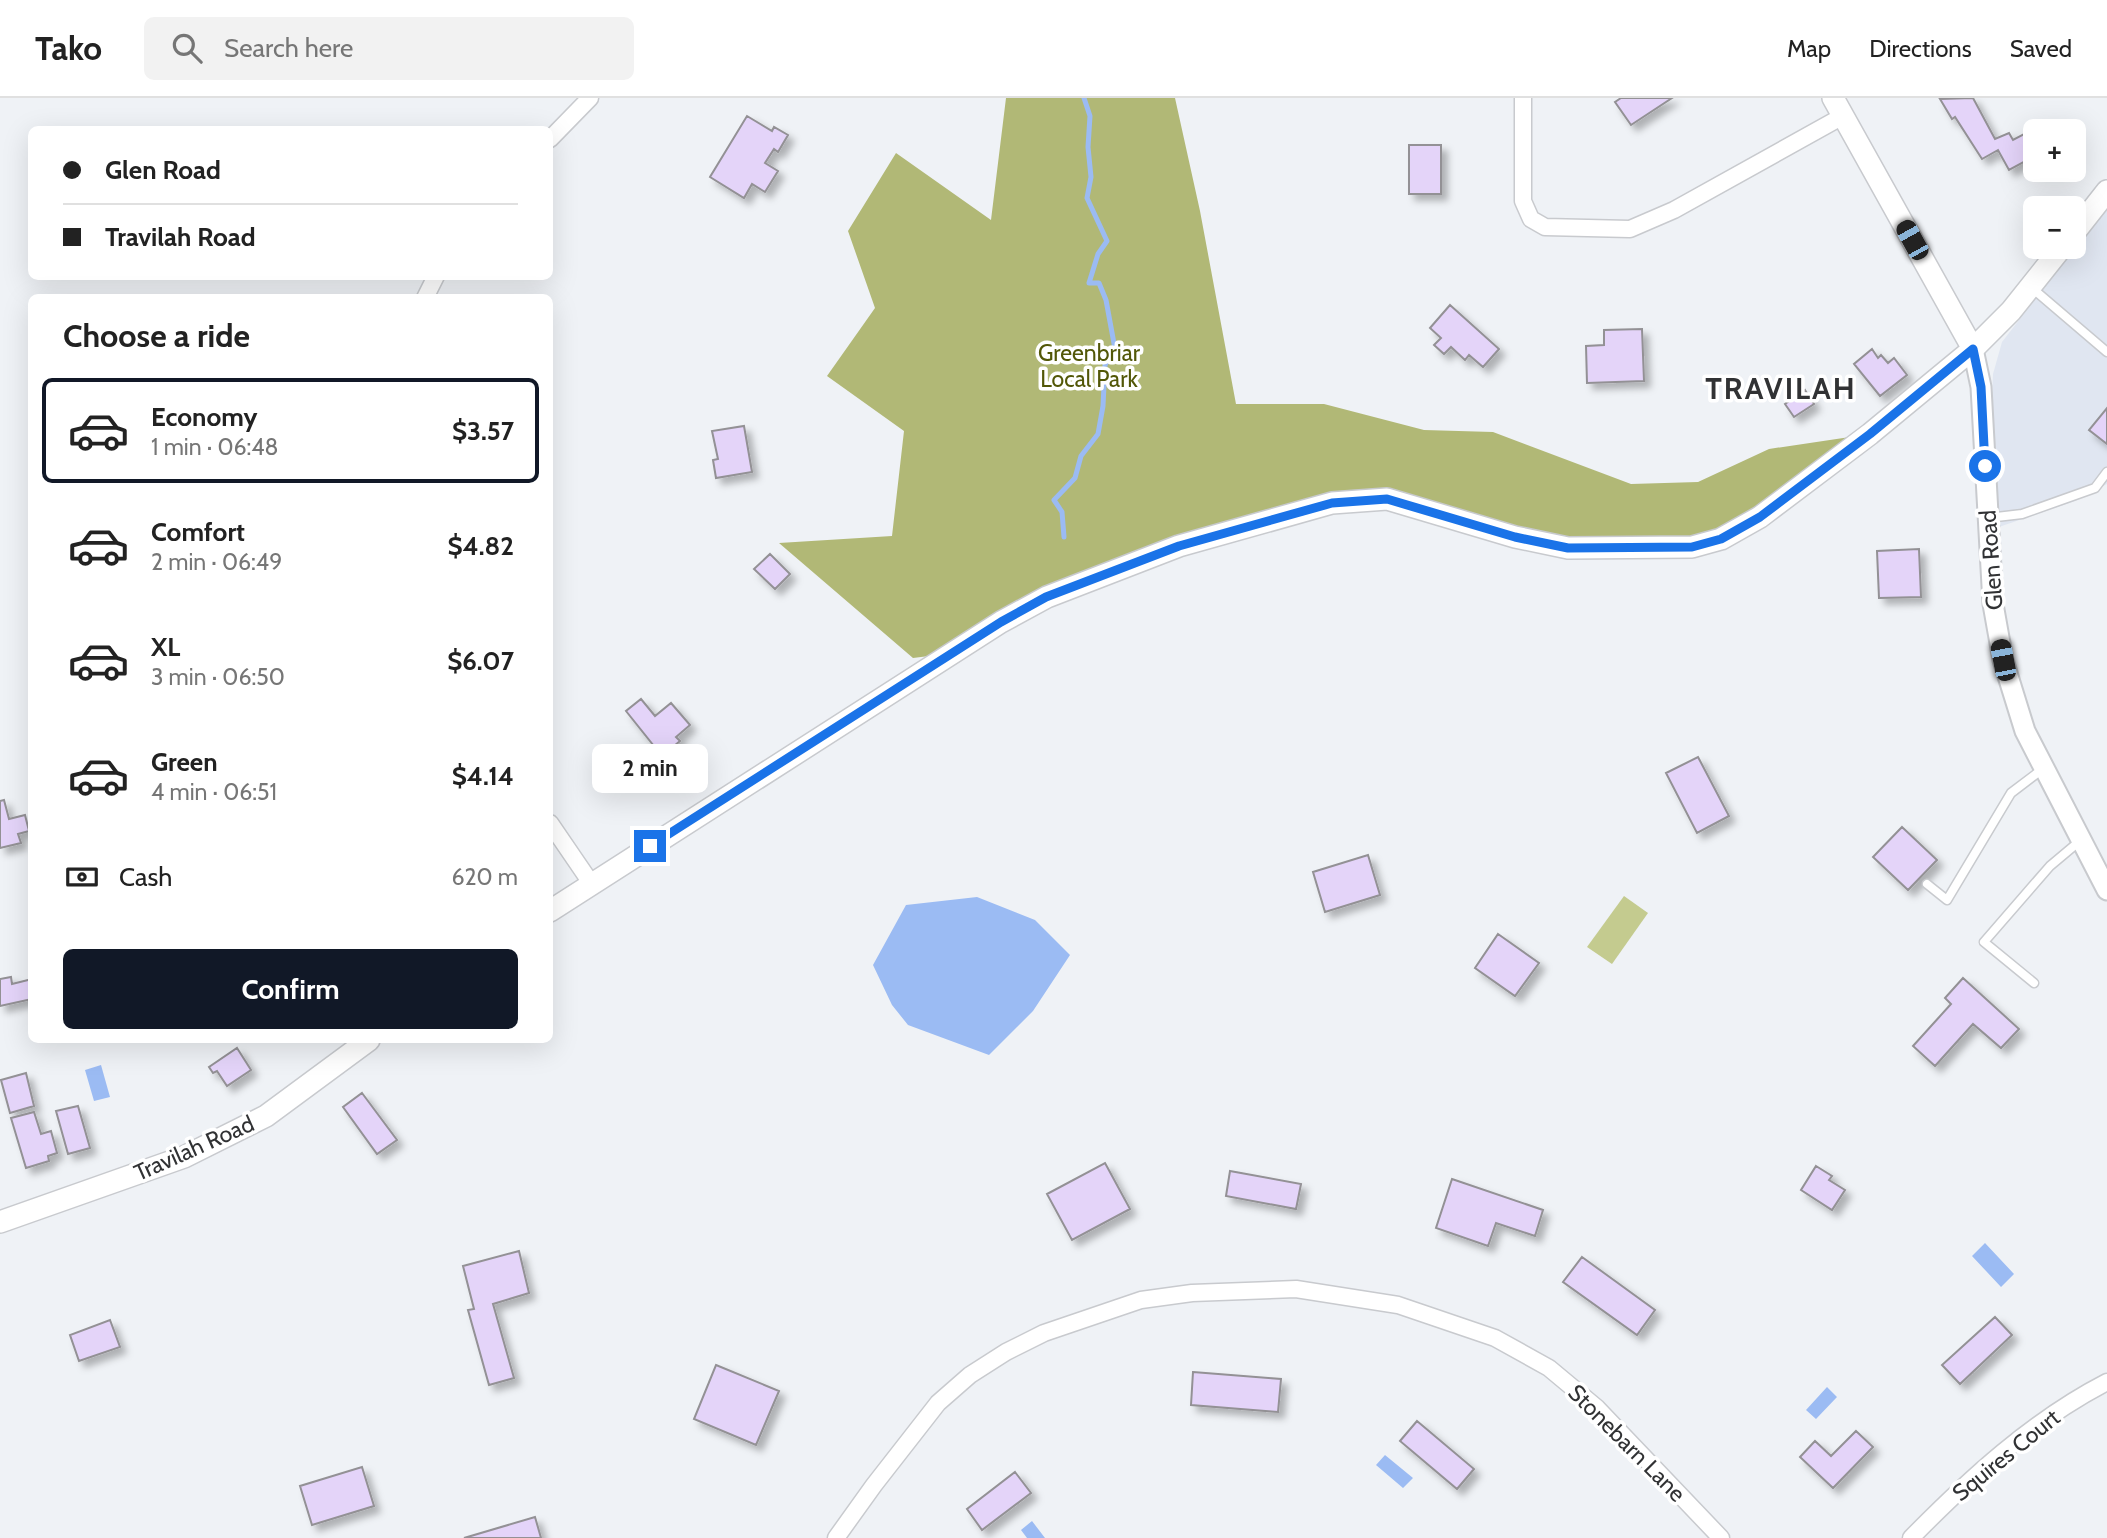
<!DOCTYPE html>
<meta charset="utf-8">
<style>
:root{--surface:#fff;--page:#f2f2f2;--text:#222;--muted:#767676;--line:#e0e0e0;--accent:#111827}
body{margin:0;font-family:Cabin,sans-serif;background:var(--page);color:var(--text);height:100vh;display:flex;flex-direction:column;font-size:26px;white-space:nowrap}
*{box-sizing:border-box;margin:0}
p{font-size:23px;color:var(--muted)}
.icon{flex:none;width:38px;height:38px;fill:none;stroke:currentColor;stroke-width:2;stroke-linecap:round;stroke-linejoin:round}
.map{position:relative;flex:1;overflow:hidden}
.details{position:absolute;left:28px;top:196px;width:525px;height:749px;display:flex;flex-direction:column;background:var(--surface);border-radius:10px;box-shadow:0 7px 28px #0002}
.details>*{flex:none}
.banner{position:absolute;left:28px;top:28px;width:525px;height:154px;border-radius:10px;box-shadow:0 7px 28px #0002;display:grid;align-content:center;height:154px;padding:0 35px;background:var(--surface)}
.fabs{position:absolute;left:2023px;top:21px;display:grid;gap:14px}
.fabs a{display:grid;place-items:center;width:63px;height:63px;border-radius:10px;background:var(--surface);box-shadow:0 7px 28px #0002;font-size:35px}
.end{position:absolute;width:32px;height:32px;margin:-16px;border:9px solid #1a73e8;background:#fff;box-shadow:0 0 0 4px #fff}
.from{border-radius:50%}
.bubble{position:absolute;height:49px;border-radius:10px;background:var(--surface);box-shadow:0 7px 28px #0002;font-size:23px;font-weight:700;line-height:49px;text-align:center}
.car{position:absolute;width:21px;height:42px;margin:-21px -10px;border-radius:9px;box-shadow:0 0 5px 2px #0007;background:linear-gradient(#222 24%,#8ab4d8 0 40%,#222 0 76%,#8ab4d8 0 86%,#222 0)}
.banner b{display:flex;align-items:center;gap:24px;height:66px;font-size:26px}
.banner b+b{border-top:2px solid var(--line)}
.banner i{width:18px;height:18px;background:var(--text)}
ul{padding:0;list-style:none}
li{display:flex;align-items:center;gap:21px;height:105px;margin:0 14px 10px;padding:0 21px;border:4px solid transparent;border-radius:10px}
li div{flex:1}
li b{display:block;font-size:26px}
li em{font-style:normal;font-weight:700}
li.active{border-color:var(--accent)}
li>.icon{width:63px;height:63px;stroke-width:1.5}
h2{padding:0 35px;font-size:32px;line-height:84px}
.pay{display:flex;align-items:center;gap:18px;height:77px;padding:0 35px;font-size:26px}
.pay p{margin-inline-start:auto}
.cta{display:flex;gap:14px;margin-top:auto;padding:14px 35px}
.cta a{flex:1;height:80px;border-radius:10px;background:var(--accent);color:#fff;font-size:28px;font-weight:700;line-height:80px;text-align:center}
header{display:flex;align-items:center;gap:42px;box-sizing:border-box;height:98px;padding:0 35px;background:var(--surface);border-bottom:2px solid var(--line)}
header strong{font-size:33px}
nav{display:flex;gap:38px;margin-inline-start:auto;font-size:24px}
.search{width:490px;height:63px;background:var(--page);display:flex;align-items:center;gap:18px;box-sizing:border-box;padding:0 24px;border-radius:10px;color:var(--muted);font-size:26px}
.map>svg:first-child{display:block}
.built{fill:#e0e6f1}
.green{fill:#c4cb8f}
.forest{fill:#b1b876}
.water{fill:#9bbbf3}
.lines{fill:none;stroke-linecap:round;stroke-linejoin:round}
.stream{stroke:#9bbbf3;stroke-width:5}
.building{fill:#e4d4f9;stroke:#939195;stroke-width:2;filter:url(#shadow)}
.service-casing{stroke:#c8cace;stroke-width:11}
.minor-casing{stroke:#c8cace;stroke-width:19}
.tertiary-casing{stroke:#c8cace;stroke-width:23}
.secondary-casing{stroke:#c8cace;stroke-width:24}
.service{stroke:#fff;stroke-width:8}
.minor{stroke:#fff;stroke-width:16}
.tertiary{stroke:#fff;stroke-width:19}
.secondary{stroke:#fff;stroke-width:21}
.route{stroke:#1a73e8;stroke-width:9}
.labels{text-anchor:middle;dominant-baseline:central;stroke-width:7;stroke-linejoin:round;paint-order:stroke}
.park-label{font-size:23px;fill:#525707;stroke:#fff}
.street-label{font-size:23px;fill:#313234;stroke:#fff}
.district-label{font-size:30px;font-weight:bold;letter-spacing:2px;fill:#313234;stroke:#fff}
</style>
<header>
<strong>Tako</strong>
<div class="search"><svg class="icon" aria-label="search" viewBox="0 0 24 24"><circle cx="10" cy="10" r="6"/><path d="M15 15l6 6"/></svg>Search here</div>
<nav><a>Map</a><a>Directions</a><a>Saved</a></nav>
</header>
<div class="map">
<svg width="2107" height="1440" viewBox="0 0 2107 1440">
<defs>
<filter id="shadow"><feDropShadow dx="6" dy="6" stdDeviation="3.5" flood-color="#0004"/></filter>
</defs>
<rect width="100%" height="100%" fill="#eff2f6"/>
<path class="built" d="M2107 109V386L2075 403 1996 430 1990 349 1993 276 2002 244Z"/>
<path class="green" d="M1624 798 1648 815 1612 866 1587 849Z"/>
<path class="forest" d="M1006 0H1175L1200 113 1236 306H1324L1424 332 1493 334 1631 386 1698 384 1769 351 1870 336 1721 441 1568 450 1387 401 1179 448 953 555 913 560 779 445 892 438 904 333 827 278 875 210 848 133 896 55 991 122Z"/>
<path class="water" d="M977 799 1035 822 1070 857 1033 913 989 957 908 927 892 907 873 867 906 807Z
M101 967 110 999 94 1003 85 972Z
M1985 1145 2014 1176 2001 1189 1972 1158Z
M1827 1289 1837 1299 1816 1321 1806 1312Z
M1385 1357 1413 1380 1403 1390 1376 1367Z
M1032 1423 1045 1440H1027L1021 1432Z"/>
<g class="lines">
<path class="stream" d="M1064 439 1062 414 1054 402 1075 380 1081 358 1098 336 1103 308 1105 267 1115 251 1106 202 1099 185H1089L1098 156 1107 143 1087 100 1091 79 1088 49 1090 18 1084 0"/>
</g>
<path class="building" d="M1621 0H1672L1631 27 1615 4Z
M1973 0 1995 41 2009 35 2013 42 2026 35 2035 51V58L2009 72 1998 52 1982 61 1955 19 1952 21 1940 1Z
M747 18 772 33 774 29 788 37 778 54 774 51 765 65 778 73 765 94 752 86 744 100 710 79Z
M1409 47H1441V96H1409Z
M1450 207 1499 251 1483 269 1469 257 1465 262 1451 249 1444 256 1434 247 1441 240 1430 230Z
M1642 231 1644 283 1587 285 1586 248 1604 247V232Z
M1872 251 1878 260 1881 257 1888 265 1894 260 1907 277 1880 298 1854 266Z
M1805 292 1814 306 1794 319 1785 306Z
M2107 310V346L2089 332Z
M744 328 752 374 716 380 713 362 718 361 712 333Z
M1919 451 1921 499 1879 500 1877 453Z
M770 456 790 476 775 491 754 471Z
M641 601 655 618 671 605 690 627 676 639 680 643 662 658 626 613Z
M1698 659 1729 718 1697 735 1666 675Z
M4 702 9 721 25 717 29 733 18 736 21 745 0 750V703Z
M1902 729 1937 762 1908 792 1873 759Z
M1368 757 1380 797 1325 814 1313 774Z
M1498 836 1539 865 1515 898 1475 870Z
M11 879 12 886 32 881V901L0 908V881Z
M1963 880 2019 931 2001 950 1973 926 1935 968 1913 948 1951 906 1945 900Z
M237 950 251 972 227 988 217 973 213 975 209 969Z
M26 975 34 1008 10 1015 1 982Z
M362 995 397 1042 377 1056 343 1009Z
M78 1008 90 1050 68 1056 56 1013Z
M34 1014 41 1036 51 1033 57 1055 48 1058 49 1063 26 1070 11 1020Z
M1105 1065 1130 1111 1072 1142 1047 1096Z
M1816 1068 1832 1078 1829 1082 1845 1092 1832 1112 1801 1092Z
M1230 1073 1301 1086 1296 1111 1226 1098Z
M1452 1081 1543 1112 1535 1138 1496 1125 1488 1148 1436 1130Z
M519 1153 529 1195 493 1206 514 1280 489 1287 468 1212 474 1211 463 1168Z
M1582 1159 1655 1212 1637 1237 1563 1184Z
M1995 1219 2012 1237 1960 1286 1942 1267Z
M110 1222 120 1249 79 1263 70 1237Z
M716 1267 779 1293 756 1347 694 1321Z
M1193 1274 1281 1281 1278 1314 1191 1307Z
M1417 1323 1474 1371 1457 1391 1400 1343Z
M1856 1333 1873 1349 1833 1390 1800 1359 1815 1343 1831 1358Z
M362 1369 374 1408 312 1427 300 1388Z
M1015 1374 1031 1395 982 1432 967 1411Z
M535 1419 541 1440H464Z"/>
<g class="lines">
<defs>
<path id="service" d="M2032 190 2107 254
M1988 420 2022 416 2095 390 2107 374
M1927 786 1947 802 2011 695 2044 670
M2034 885 1984 844 2050 768 2081 742"/>
<path id="minor" d="M1523 0V103L1531 121 1545 129 1630 131 1674 112 1843 18
M550 41 590 0
M425 200 436 178
M550 725 591 785
M836 1440 874 1387 938 1305 970 1277 1006 1254 1044 1235 1141 1202 1192 1195 1296 1191 1398 1207 1495 1240 1549 1270 1597 1310 1721 1440
M1911 1440C1969 1381 2033 1322 2107 1284"/>
<path id="tertiary" d="M1973 251 1981 289 1993 506 2003 562 2025 633 2107 792"/>
<path id="secondary" d="M1833 0 1973 251
M2074 135 2107 93
M550 813 1001 524 1047 499 1179 448 1332 405 1387 401 1515 439 1568 450 1692 449 1721 441 1760 419 1870 336 1973 251 2011 213 2062 149
M0 1124 184 1059 266 1018 369 942"/>
</defs>
<use href="#service" class="service-casing"/>
<use href="#minor" class="minor-casing"/>
<use href="#tertiary" class="tertiary-casing"/>
<use href="#secondary" class="secondary-casing"/>
<use href="#service" class="service"/>
<use href="#minor" class="minor"/>
<use href="#tertiary" class="tertiary"/>
<use href="#secondary" class="secondary"/>
</g>
<g class="lines">
<path class="route" d="M650 748 1001 524 1046 499 1179 448 1332 405 1387 401 1515 439 1568 450 1692 449 1721 441 1760 419 1870 336 1973 251 1981 289 1985 368"/>
</g>
<g class="labels">
<g class="park-label">
<text x="1089" y="255">Greenbriar<tspan x="1089" dy="26">Local Park</tspan></text>
</g>
<g class="street-label">
<text transform="translate(1991 462) rotate(-94)">Glen Road</text>
<text transform="translate(194 1050) rotate(-24)">Travilah Road</text>
<text transform="translate(1627 1345) rotate(45)">Stonebarn Lane</text>
<text transform="translate(2006 1357) rotate(-39)">Squires Court</text>
</g>
<g class="district-label">
<text x="1781" y="290">TRAVILAH</text>
</g>
</g>
</svg>
<div class="fabs">
<a>+</a>
<a>−</a>
</div>
<i class="end from" style="left:1985px;top:368px"></i>
<i class="end" style="left:650px;top:748px"></i>
<div class="bubble" style="left:592px;top:646px;width:116px">2 min</div>
<i class="car" style="left:1912px;top:142px;rotate:331deg"></i>
<i class="car" style="left:2003px;top:562px;rotate:349deg"></i>
<div class="banner">
<b><i class="from"></i>Glen Road</b>
<b><i></i>Travilah Road</b>
</div>
<section class="details">
<h2>Choose a ride</h2>
<ul>
<li class="active"><svg class="icon" aria-label="car" viewBox="0 0 24 24"><path d="M5 17H2v-5l4-1 3-4h7l3 4 3 1v5h-3M9 17h6M6 11h13"/><circle cx="7" cy="17" r="2"/><circle cx="17" cy="17" r="2"/></svg><div><b>Economy</b><p>1 min · 06:48</p></div><em>$3.57</em></li>
<li><svg class="icon" aria-label="car" viewBox="0 0 24 24"><path d="M5 17H2v-5l4-1 3-4h7l3 4 3 1v5h-3M9 17h6M6 11h13"/><circle cx="7" cy="17" r="2"/><circle cx="17" cy="17" r="2"/></svg><div><b>Comfort</b><p>2 min · 06:49</p></div><em>$4.82</em></li>
<li><svg class="icon" aria-label="car" viewBox="0 0 24 24"><path d="M5 17H2v-5l4-1 3-4h7l3 4 3 1v5h-3M9 17h6M6 11h13"/><circle cx="7" cy="17" r="2"/><circle cx="17" cy="17" r="2"/></svg><div><b>XL</b><p>3 min · 06:50</p></div><em>$6.07</em></li>
<li><svg class="icon" aria-label="car" viewBox="0 0 24 24"><path d="M5 17H2v-5l4-1 3-4h7l3 4 3 1v5h-3M9 17h6M6 11h13"/><circle cx="7" cy="17" r="2"/><circle cx="17" cy="17" r="2"/></svg><div><b>Green</b><p>4 min · 06:51</p></div><em>$4.14</em></li>
</ul>
<div class="pay"><svg class="icon" aria-label="cash" viewBox="0 0 24 24"><path d="M3 7h18v10H3z"/><circle cx="12" cy="12" r="2"/></svg>Cash<p>620 m</p></div>
<div class="cta"><a>Confirm</a></div>
</section>
</div>
